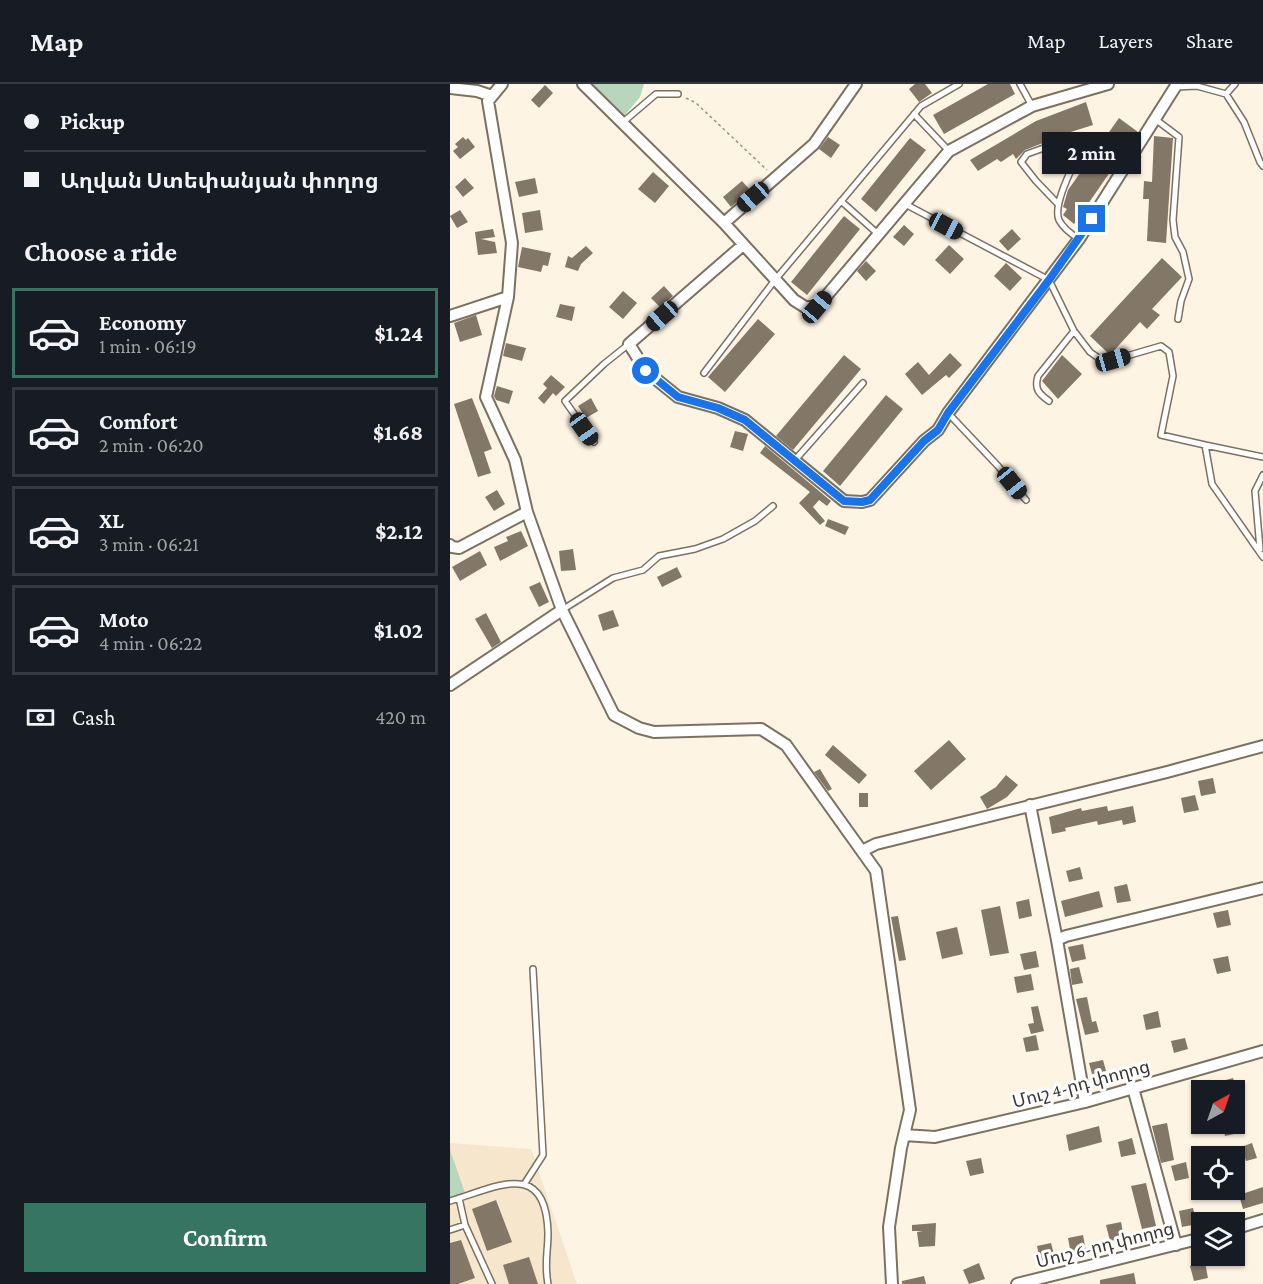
<!DOCTYPE html>
<meta charset="utf-8">
<style>
:root{--surface:#171b24;--page:#20242c;--text:#f1f3f6;--muted:#9ea1a6;--line:#363941;--accent:#367562}
body{margin:0;font-family:"Crimson Pro","Noto Sans Armenian",serif;background:var(--page);color:var(--text);height:100vh;display:flex;flex-direction:column;font-size:22px;white-space:nowrap}
*{box-sizing:border-box;margin:0}
p{font-size:20px;color:var(--muted)}
.icon{flex:none;width:33px;height:33px;fill:none;stroke:currentColor;stroke-width:2;stroke-linecap:round;stroke-linejoin:round}
.map{position:relative;flex:1;overflow:hidden}
.panel{display:flex;flex-direction:column;background:var(--surface);width:450px}
.panel>*{flex:none}
.top-card{display:grid;align-content:center;height:132px;padding:0 24px;background:var(--surface)}
.needle{width:39px;rotate:40deg}
.fabs{position:absolute;left:741px;top:996px;display:grid;gap:12px}
.fabs a{display:grid;place-items:center;width:54px;height:54px;border-radius:0px;background:var(--surface);box-shadow:0 2px 4px #0004;font-size:30px}
.end{position:absolute;width:27px;height:27px;margin:-14px;border:8px solid #1a73e8;background:#fff;box-shadow:0 0 0 3px #fff}
.from{border-radius:50%}
.bubble{position:absolute;height:42px;border-radius:0px;background:var(--surface);box-shadow:0 2px 4px #0004;font-size:20px;font-weight:700;line-height:42px;text-align:center}
.car{position:absolute;width:18px;height:36px;margin:-18px -9px;border-radius:8px;box-shadow:0 0 4px 2px #0007;background:linear-gradient(#222 24%,#8ab4d8 0 40%,#222 0 76%,#8ab4d8 0 86%,#222 0)}
.top-card b{display:flex;align-items:center;gap:21px;height:57px;font-size:22px}
.top-card b+b{border-top:2px solid var(--line)}
.top-card i{width:15px;height:15px;background:var(--text)}
ul{padding:0;list-style:none}
li{display:flex;align-items:center;gap:18px;height:90px;margin:0 12px 9px;padding:0 12px;border:3px solid var(--line);border-radius:0px}
li div{flex:1}
li b{display:block;font-size:22px}
li em{font-style:normal;font-weight:700}
li.current{border-color:var(--accent)}
li>.icon{width:54px;height:54px;stroke-width:1.5}
h2{padding:0 24px;font-size:27px;line-height:72px}
.pay{display:flex;align-items:center;gap:15px;height:66px;padding:0 24px;font-size:22px}
.pay p{margin-inline-start:auto}
.button{display:flex;gap:12px;margin-top:auto;padding:12px 24px}
.button a{flex:1;height:69px;border-radius:0px;background:var(--accent);color:#fff;font-size:24px;font-weight:700;line-height:69px;text-align:center}
header{display:flex;align-items:center;gap:36px;box-sizing:border-box;height:84px;padding:0 30px;background:var(--surface);border-bottom:2px solid var(--line)}
header strong{font-size:28px}
nav{display:flex;gap:33px;margin-inline-start:auto;font-size:21px}
main{display:flex;flex:1;min-height:0}
.map>svg:first-child{display:block}
.built{fill:#f6e6cc}
.green{fill:#b7d6bc}
.building{fill:#837867}
.lines{fill:none;stroke-linecap:round;stroke-linejoin:round}
.service-casing{stroke:#7b7160;stroke-width:8}
.minor-casing{stroke:#7b7160;stroke-width:14}
.path{stroke:#9b9488;stroke-width:1.5;stroke-dasharray:3 3;stroke-linecap:butt}
.service{stroke:#fff;stroke-width:5}
.minor{stroke:#fff;stroke-width:10}
.route{stroke:#1a73e8;stroke-width:8}
.labels{text-anchor:middle;dominant-baseline:central;stroke-width:6;stroke-linejoin:round;paint-order:stroke}
.street-label{font-size:18px;fill:#3a352e;stroke:#fff}
</style>
<header>
<strong>Map</strong>
<nav><a>Map</a><a>Layers</a><a>Share</a></nav>
</header>
<main>
<section class="panel">
<div class="top-card">
<b><i class="from"></i>Pickup</b>
<b><i></i>Աղվան Ստեփանյան փողոց</b>
</div>
<h2>Choose a ride</h2>
<ul>
<li class="current"><svg class="icon" aria-label="car" viewBox="0 0 24 24"><path d="M5 17H2v-5l4-1 3-4h7l3 4 3 1v5h-3M9 17h6M6 11h13"/><circle cx="7" cy="17" r="2"/><circle cx="17" cy="17" r="2"/></svg><div><b>Economy</b><p>1 min · 06:19</p></div><em>$1.24</em></li>
<li><svg class="icon" aria-label="car" viewBox="0 0 24 24"><path d="M5 17H2v-5l4-1 3-4h7l3 4 3 1v5h-3M9 17h6M6 11h13"/><circle cx="7" cy="17" r="2"/><circle cx="17" cy="17" r="2"/></svg><div><b>Comfort</b><p>2 min · 06:20</p></div><em>$1.68</em></li>
<li><svg class="icon" aria-label="car" viewBox="0 0 24 24"><path d="M5 17H2v-5l4-1 3-4h7l3 4 3 1v5h-3M9 17h6M6 11h13"/><circle cx="7" cy="17" r="2"/><circle cx="17" cy="17" r="2"/></svg><div><b>XL</b><p>3 min · 06:21</p></div><em>$2.12</em></li>
<li><svg class="icon" aria-label="car" viewBox="0 0 24 24"><path d="M5 17H2v-5l4-1 3-4h7l3 4 3 1v5h-3M9 17h6M6 11h13"/><circle cx="7" cy="17" r="2"/><circle cx="17" cy="17" r="2"/></svg><div><b>Moto</b><p>4 min · 06:22</p></div><em>$1.02</em></li>
</ul>
<div class="pay"><svg class="icon" aria-label="cash" viewBox="0 0 24 24"><path d="M3 7h18v10H3z"/><circle cx="12" cy="12" r="2"/></svg>Cash<p>420 m</p></div>
<div class="button"><a>Confirm</a></div>
</section>
<div class="map">
<svg width="813" height="1200" viewBox="0 0 813 1200">
<rect width="100%" height="100%" fill="#fef4e4"/>
<path class="built" d="M0 1059 81 1065 127 1200H0Z"/>
<path class="green" d="M138 0H194L190 13 174 32Z
M0 1066 15 1109 0 1114Z"/>
<path class="building" d="M465 0H475L482 9 469 18 459 5Z
M538 0H560L565 10 494 50 483 31Z
M95 1 103 9 89 24 81 16Z
M636 18 643 41 592 57 593 59 575 66 566 75 563 70 551 78 547 75 528 87 520 76 586 37Z
M669 34 688 48 624 140 613 131 617 125 613 123 618 106Z
M704 52 723 54 716 159 697 157 699 115H693L694 97 702 98Z
M13 53 16 56 18 54 25 63 10 75 3 67 8 63 5 60Z
M378 53 390 61 381 74 369 65Z
M460 54 476 66 426 128 411 115Z
M203 88 219 102 205 119 188 105Z
M15 94 24 104 13 113 5 103Z
M85 94 88 109 69 113 65 98Z
M292 97 300 106 281 123 273 113Z
M10 126 18 138 7 144 0 132Z
M90 126 93 146 75 149 72 129Z
M394 132 410 145 357 211 341 198Z
M454 141 464 150 454 162 443 153Z
M43 145 45 153 31 155 45 158 47 169 28 171 25 148Z
M562 145 571 155 558 167 549 157Z
M499 161 514 175 500 190 485 176Z
M136 162 143 169 131 180 128 187 115 183 118 172 122 174Z
M72 163 101 169 98 182 93 181 91 188 68 183Z
M712 174 732 193 702 225 710 231 697 245 690 238 660 271 640 252Z
M416 177 426 187 416 197 407 187Z
M556 179 572 194 560 207 544 192Z
M214 202 223 212 210 223 201 214Z
M173 207 187 219 173 235 159 223Z
M110 220 125 223 122 237 106 233Z
M26 231 32 251 10 258 4 239Z
M308 235 325 250 275 308 258 293Z
M56 259 76 264 72 277 53 272Z
M500 269 512 281 499 294 496 291 472 311 455 290 468 278 479 291Z
M394 271 411 285 343 366 326 352Z
M612 271 632 290 608 315 592 297Z
M101 291 115 303 106 312 103 309 94 320 88 314 97 304 93 300Z
M47 302 63 307 59 320 46 316 44 312Z
M436 311 453 325 390 402 373 387Z
M22 314 42 365 34 368 41 389 28 393 4 320Z
M141 314 148 327 136 334 128 322Z
M285 347 298 350 293 367 280 363Z
M315 362 381 417 377 422 369 416 363 423 375 437 370 441 349 419 360 408 310 369Z
M47 406 55 420 44 427 35 413Z
M378 435 399 443 395 451 375 442Z
M71 447 78 462 50 477 44 463 58 457 56 453Z
M123 465 126 486 111 487 109 467Z
M30 467 37 481 10 497 2 483Z
M227 483 232 493 212 503 207 493Z
M90 498 99 518 89 523 79 503Z
M163 526 169 542 153 547 148 531Z
M36 529 51 558 42 564 25 535Z
M499 656 516 675 481 706 464 687Z
M383 661 417 691 409 700 375 671Z
M370 685 382 705 378 707 364 688Z
M556 691 568 701 557 713 537 725 530 713 546 703Z
M763 694 766 709 751 712 748 697Z
M409 709H418V723H409Z
M745 711 749 726 734 729 731 714Z
M657 722 658 727 683 722 686 738 673 741 672 736 648 741 647 737 615 744 616 747 602 750 599 733 631 724 632 727Z
M630 783 633 795 619 798 616 787Z
M677 800 681 817 667 819 664 803Z
M649 807 653 823 615 833 611 817Z
M579 815 582 832 569 835 566 818Z
M550 822 559 869 540 872 531 826Z
M778 826 781 841 767 844 763 829Z
M448 832 456 876 449 877 441 833Z
M507 843 513 870 492 875 486 848Z
M633 860 636 875 622 878 618 863Z
M586 867 589 883 574 886 570 870Z
M778 872 781 887 767 890 763 875Z
M629 883 633 899 622 901 620 885Z
M581 890 584 906 567 909 564 893Z
M637 913 642 938 646 937 649 948 635 951 626 915Z
M588 922 594 947 581 950 578 940 584 939 581 923Z
M708 927 711 943 696 946 693 931Z
M586 951 589 966 576 968 573 954Z
M735 954 738 965 724 969 721 957Z
M653 976 656 987 642 990 639 979Z
M783 994 787 1006H775L772 997Z
M717 1039 724 1076 711 1079 702 1042Z
M772 1040H787L789 1049 775 1052Z
M649 1042 652 1058 619 1067 616 1051Z
M682 1054 686 1070 671 1073 668 1058Z
M802 1059 807 1074 796 1077 791 1063Z
M531 1074 534 1089 520 1092 516 1077Z
M736 1078 739 1094 725 1097 721 1082Z
M696 1099 706 1142 692 1145 681 1102Z
M813 1103V1119L793 1125 789 1111Z
M46 1116 62 1158 37 1167 22 1125Z
M743 1124 747 1140 732 1143 729 1127Z
M671 1138 674 1154 660 1157 656 1141Z
M486 1139 485 1162 469 1163 467 1148 473 1147H462V1141Z
M633 1151 636 1167 621 1170 618 1154Z
M11 1156 25 1194 8 1200H0V1159Z
M601 1159 605 1174 590 1177 587 1162Z
M79 1173 88 1200H59L53 1181Z
M755 1178 758 1194 744 1197 740 1182Z
M529 1179 535 1195 519 1200 513 1186Z
M684 1189 686 1200H650V1196Z
M474 1192 476 1200H452V1197Z"/>
<g class="lines">
<defs>
<path id="service" d="M570 0 582 22
M725 3 747 2 776 10 794 38 810 78 813 82
M776 10 785 0
M464 30 499 67
M705 35 729 53 723 136 725 153 733 168 739 195 731 217 728 235
M172 39 206 10H228
M391 117 428 150
M455 120 599 196 624 247 640 268 650 275 663 276 711 262 719 268 723 292 711 351 755 361 762 400 813 473
M608 120 586 97 571 78 577 70 616 56 622 55 629 59 631 64C625 79 602 120 609 136 613 144 621 150 629 155
M254 289 325 196 471 22 509 0
M599 317C589 310 584 305 588 292L624 247
M498 329 548 382 576 416
M144 358 115 317 154 280 179 260
M755 361 813 373
M345 376 413 299
M810 465 805 407 813 391
M112 526 163 494 193 486 209 472 245 465 273 455 305 437 323 422
M75 1099 93 1071 83 885
M9 1114 15 1141 42 1200
M0 1117C47 1103 96 1074 98 1149 98 1168 94 1180 98 1200
M0 1146 15 1141"/>
<path id="minor" d="M52 0 38 17 62 159 58 213 36 313 65 376 77 428 112 526 164 631 189 644 204 648 311 645 336 661 426 787 460 1026 451 1064 439 1143 442 1200
M133 0 274 139 344 216 355 223H367L499 67 582 22 658 0
M0 4 27 7 42 12
M274 139 364 60 406 0
M293 161 179 260 196 287 228 313 268 324 295 336 394 417 412 418 420 416 474 357 488 346 498 329 629 155 727 0
M0 232 58 213
M0 461 2 463 9 464 77 428
M0 601 112 526
M580 721 607 856 635 1018
M412 767 426 760 717 688 813 662
M607 856 616 852 813 804
M683 1004 726 1161
M454 1051 485 1053 635 1018 813 967
M784 1145 813 1136
M567 1200 752 1154"/>
</defs>
<use href="#service" class="service-casing"/>
<use href="#minor" class="minor-casing"/>
<path class="path" d="M236 14 246 19 317 86"/>
<use href="#service" class="service"/>
<use href="#minor" class="minor"/>
</g>
<g class="lines">
<path class="route" d="M196 287 228 313 268 324 295 336 394 417 412 418 420 416 474 357 488 346 498 329 599 196 642 135"/>
</g>
<g class="labels">
<g class="street-label">
<text transform="translate(631 1000) rotate(-15)">Մուշ 4-րդ փողոց</text>
<text transform="translate(655 1161) rotate(-14)">Մուշ 6-րդ փողոց</text>
</g>
</g>
</svg>
<div class="fabs">
<a><svg class="needle" viewBox="-14 -14 28 28"><path d="M0-13l5 13h-10z" fill="#e53935"/><path d="M0 13l5-13h-10z" fill="#9ea1a6"/></svg></a>
<a><svg class="icon" aria-label="locate" viewBox="0 0 24 24"><circle cx="12" cy="12" r="6"/><path d="M12 2v4M12 18v4M2 12h4M18 12h4"/></svg></a>
<a><svg class="icon" aria-label="layers" viewBox="0 0 24 24"><path d="M12 4l9 5-9 5-9-5zM3 14l9 5 9-5"/></svg></a>
</div>
<i class="end from" style="left:196px;top:287px"></i>
<i class="end" style="left:642px;top:135px"></i>
<div class="bubble" style="left:592px;top:48px;width:99px">2 min</div>
<i class="car" style="left:303px;top:113px;rotate:229deg"></i>
<i class="car" style="left:496px;top:142px;rotate:118deg"></i>
<i class="car" style="left:367px;top:223px;rotate:40deg"></i>
<i class="car" style="left:212px;top:232px;rotate:229deg"></i>
<i class="car" style="left:663px;top:276px;rotate:74deg"></i>
<i class="car" style="left:134px;top:345px;rotate:145deg"></i>
<i class="car" style="left:562px;top:399px;rotate:141deg"></i>
</div>
</main>
